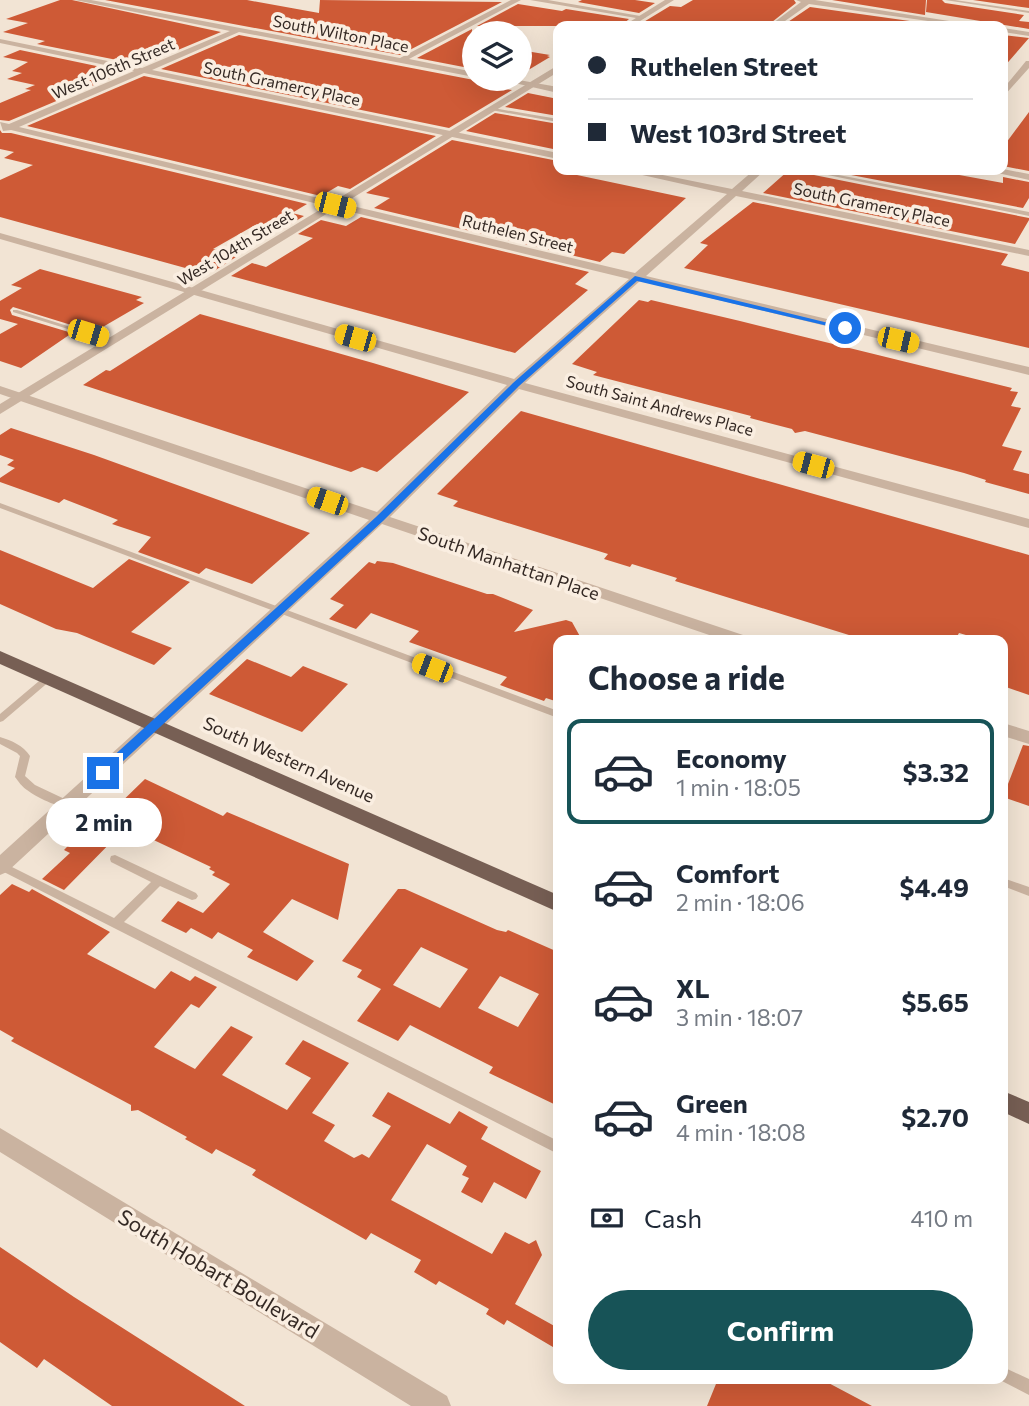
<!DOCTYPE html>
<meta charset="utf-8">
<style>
:root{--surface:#fff;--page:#f2f2f3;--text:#1f2937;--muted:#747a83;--line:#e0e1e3;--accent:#175357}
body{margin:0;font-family:Commissioner,sans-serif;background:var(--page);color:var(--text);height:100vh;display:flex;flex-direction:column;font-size:26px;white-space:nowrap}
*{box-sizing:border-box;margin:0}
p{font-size:23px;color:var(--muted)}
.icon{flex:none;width:38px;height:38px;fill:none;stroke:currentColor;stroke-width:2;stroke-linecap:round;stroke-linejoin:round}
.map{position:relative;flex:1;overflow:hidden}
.side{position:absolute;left:553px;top:635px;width:455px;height:749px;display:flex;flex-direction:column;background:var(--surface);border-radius:14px;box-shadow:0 7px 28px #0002}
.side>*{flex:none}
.top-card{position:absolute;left:553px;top:21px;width:455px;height:154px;border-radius:14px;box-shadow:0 7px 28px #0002;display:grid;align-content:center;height:154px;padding:0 35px;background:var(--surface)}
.fabs{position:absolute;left:462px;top:21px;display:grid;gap:14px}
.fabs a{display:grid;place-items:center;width:70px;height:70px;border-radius:50%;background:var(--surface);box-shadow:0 7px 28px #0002;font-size:35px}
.end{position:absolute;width:32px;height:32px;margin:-16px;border:9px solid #1a73e8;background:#fff;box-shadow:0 0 0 4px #fff}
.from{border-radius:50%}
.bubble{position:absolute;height:49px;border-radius:24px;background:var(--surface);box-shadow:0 7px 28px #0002;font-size:23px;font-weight:700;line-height:49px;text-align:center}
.car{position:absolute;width:21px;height:42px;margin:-21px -10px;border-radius:9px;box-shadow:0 0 5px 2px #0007;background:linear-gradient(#f5c518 24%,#345 0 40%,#f5c518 0 76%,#345 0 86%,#f5c518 0)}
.top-card b{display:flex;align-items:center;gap:24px;height:66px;font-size:26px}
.top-card b+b{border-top:2px solid var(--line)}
.top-card i{width:18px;height:18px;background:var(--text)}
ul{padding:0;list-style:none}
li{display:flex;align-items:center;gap:21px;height:105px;margin:0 14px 10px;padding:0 21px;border:4px solid transparent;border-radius:14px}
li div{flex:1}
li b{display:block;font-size:26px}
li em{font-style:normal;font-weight:700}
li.on{border-color:var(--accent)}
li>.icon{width:63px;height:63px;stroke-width:1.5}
h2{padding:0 35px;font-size:32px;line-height:84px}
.pay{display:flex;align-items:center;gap:18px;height:77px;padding:0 35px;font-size:26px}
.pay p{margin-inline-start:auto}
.cta{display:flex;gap:14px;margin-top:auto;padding:14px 35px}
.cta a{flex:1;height:80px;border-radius:42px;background:var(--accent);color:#fff;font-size:28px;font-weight:700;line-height:80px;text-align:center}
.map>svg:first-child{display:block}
.building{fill:#ce5a36;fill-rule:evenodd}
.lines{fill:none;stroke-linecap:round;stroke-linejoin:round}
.service{fill:#cab3a0;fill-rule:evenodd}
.minor{fill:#cab3a0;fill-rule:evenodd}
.tertiary{fill:#cab3a0;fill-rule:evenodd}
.primary{fill:#775f54;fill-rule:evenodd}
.route{fill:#1a73e8}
.labels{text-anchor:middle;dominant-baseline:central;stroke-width:7;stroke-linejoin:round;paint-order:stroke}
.far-street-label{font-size:16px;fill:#342924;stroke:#faeee1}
.street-label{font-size:18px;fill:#342924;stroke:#faeee1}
.near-street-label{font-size:21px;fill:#342924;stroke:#faeee1}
</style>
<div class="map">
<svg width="1029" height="1406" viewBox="0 0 1029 1406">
<rect width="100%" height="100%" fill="#f2e4d4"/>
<path class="building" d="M60 0H72L221 32 142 65 37 44 45 41 3 32 28 23 6 19Z
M105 0H247L319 13 320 0 502 2 400 55Z
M582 0H635L655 3 639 13 578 2Z
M693 0H794L796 3 767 26H637L670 6 681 7Z
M832 0H926L925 15Z
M927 0H942L945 3 1024 15 1019 21 1029 22V29L926 12Z
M973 0H1029V8Z
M518 4 562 11 566 9 629 19 621 26H477Z
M810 7 924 23V26H782Z
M472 29 474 69 417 58Z
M239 35 474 80 494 79 505 84 498 88 512 90 449 128 161 69Z
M1003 35 1029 38 1003 68Z
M20 50 125 72 9 121 0 120V103L31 90 25 89 35 85 7 79 22 73 12 71 28 62 3 57Z
M520 50 550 55 547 56 550 57 520 75Z
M144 76 436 136 350 189 338 186 321 196 27 126Z
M528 93 558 99V116L505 107Z
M1029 112V171L1003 166V147Z
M495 113 558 124V150L466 131Z
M0 130 2 133H11L307 204 292 213 304 216 281 230 257 224 213 249 236 257 214 271 189 269 0 217V180L33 165 4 158 14 152 0 149Z
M452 140 558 161V171L686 198 624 254 612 252 600 262 374 208 390 198 366 193Z
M789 170 1029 218V220L1015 244 763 193Z
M825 170H932L1003 183V177L1029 182V198L1023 208Z
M753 202 1008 254 1001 265 1029 272V348L684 268 708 245 700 243Z
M361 217 589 272 575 284 588 290 515 353 231 276 252 263 266 267 313 238 298 234 321 220 346 226Z
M40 269 142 297 136 300 144 303 101 328 89 324 81 328 13 307 10 310 12 315 72 333 21 368 0 361V334L18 324 0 319V301L22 288 11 285Z
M639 300 648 302 651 300 740 321 1012 388 1010 391 1018 392 1011 406 1021 408 1002 446 1022 451 1013 470 1029 474V494L985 482 986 480 964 473 805 431 795 433 792 429 750 418 751 416 593 375 597 372 572 364Z
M200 314 373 363 469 392 381 469 377 472 362 467 351 472 83 385 106 370 110 371Z
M521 411 1029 555V695L1003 686V640H983L959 633 955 640H865L675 581 677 578 632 564 630 567 604 559 608 554 453 506 458 501 437 494Z
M11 428 94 455 310 533 252 584 206 568 199 574 138 552 151 537 112 524 118 520 64 499 59 503 0 482V478L15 468 7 465 14 460 0 455V435Z
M0 550 93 588 129 559 190 582 131 632 172 648 154 665 77 633 56 629 0 604Z
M377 561 393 563 487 594H493L533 610 514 632 566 620 572 622 582 640H558V702L546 698 544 701 500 685 507 677 409 642 419 631 371 613 356 629 329 619 344 605 330 599 369 562 375 564Z
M247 659 291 677 303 666 348 684 302 732 209 694Z
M1023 745 1029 746V806L1003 797Z
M145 779 223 816 227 812 349 864 338 920 292 899 263 932 314 961 297 981 247 957 253 950 218 932 212 939 191 928 186 933 161 921 178 901 203 913 230 884 212 875 215 872 209 869 211 867 126 827 64 890 42 879 70 853 64 850 87 826 85 825 100 810 109 814Z
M12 884 29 892 32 889 110 932 87 954 155 989 171 971 190 981 195 976 217 987 199 1008 191 1004 154 1047 195 1069 231 1026 253 1037 222 1075 287 1110 311 1078 285 1064 303 1040 349 1063 312 1113 335 1125 324 1141 354 1158 362 1154 369 1158 391 1126 372 1116 388 1092 450 1124 459 1111 488 1127 481 1139 541 1171 526 1199 494 1182 482 1203 461 1192 469 1178 462 1175 467 1166 427 1144 391 1200 492 1254 505 1232 529 1244 536 1240 542 1255 515 1304 558 1328V1350L507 1320 504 1325 486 1314 489 1309 439 1281 436 1285 414 1272 421 1260 371 1233 366 1240 252 1175 256 1170 216 1149 212 1154 185 1139 187 1137 138 1110 131 1111V1105L11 1041 14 1038 0 1030V895Z
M398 889H405L497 930 506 932 508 930 558 952V1106L489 1073 493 1067 410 1025 398 1041 357 1021 381 989 357 977 362 970 342 961ZM421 947 468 969 440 1008 393 985ZM500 976 539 994 518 1027 478 1008Z
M0 1247 74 1297 245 1406H112L44 1359 37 1368 0 1342Z
M718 1379H821L872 1406H707Z"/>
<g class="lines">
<path class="service" d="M945 0H955L1029 11V13Z
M493 108 558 119V122L491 110Z
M803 170H813L1029 212V216Z
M13 310H17L115 341 110 342 13 312Z
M0 503 558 711V718L0 508Z
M48 675 53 678 51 680 3 721 0 722V714L45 676Z
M0 737C12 741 23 745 30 756L25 776 35 785 71 802 72 805 71 808C61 809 36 797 27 790 22 787 18 781 15 777L20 756 17 753 0 744Z
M115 855 196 893 198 896 196 899 192 900 160 886 124 922 558 1141V1154L0 870V861L114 918 151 882 111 862 110 859 111 856Z
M1003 878 1029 887V896L1003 886Z
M1003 1367 1029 1379V1395L998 1379H1003Z"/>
<path class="minor" d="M75 0H91L400 58 511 0H521L409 59 474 72V77L239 32 152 70 558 153V159L144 73 19 127 635 273 727 194 620 170H638L732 189 754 170H765L742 191 1029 250V256L736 196 646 276 1029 367V375L640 281 525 383 1029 519V528L519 389 390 517 746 636 748 640H724L382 524 7 872 0 875V855L369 520 0 394V386L377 512 507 385 0 239V233L514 379 629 279 11 130 3 131 0 122 9 124 134 71 0 43V39L142 68 230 31Z
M530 0H548L646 17 642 19Z
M796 0H815L981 26H963L809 4 778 26H769L801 2Z
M1003 28 1029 32V36L1003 32Z
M1026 61H1029V68L1003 97V89Z
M497 79H513L558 87V93Z
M1003 169 1029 174V180L984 170Z
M1003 723 1029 731V744L1003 736Z
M0 1128 447 1396 451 1406H411L0 1152Z"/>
<path class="tertiary" d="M665 0H674L632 26H623Z
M555 67H558V72L0 414V404Z"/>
<path class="primary" d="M0 651 558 895V912L0 664Z
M1003 1091 1029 1102V1124L1003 1112Z"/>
</g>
<path class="route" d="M635 276 849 328 845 330 637 281 519 386 383 521 107 776H98V770L376 517 513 383Z"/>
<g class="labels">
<g class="far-street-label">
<text transform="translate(341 33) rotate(11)">South Wilton Place</text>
<text transform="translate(113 68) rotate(-23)">West 106th Street</text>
<text transform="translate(282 83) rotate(12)">South Gramercy Place</text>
<text transform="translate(872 204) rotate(12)">South Gramercy Place</text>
<text transform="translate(518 233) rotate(14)">Ruthelen Street</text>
<text transform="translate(235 247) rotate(-31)">West 104th Street</text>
<text transform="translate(660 405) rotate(15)">South Saint Andrews Place</text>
</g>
<g class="street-label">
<text transform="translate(509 563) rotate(19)">South Manhattan Place</text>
<text transform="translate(289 759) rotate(24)">South Western Avenue</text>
</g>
<g class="near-street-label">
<text transform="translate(219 1273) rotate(31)">South Hobart Boulevard</text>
</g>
</g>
</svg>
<div class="fabs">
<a><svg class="icon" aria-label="layers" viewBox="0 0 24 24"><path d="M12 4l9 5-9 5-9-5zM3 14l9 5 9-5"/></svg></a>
</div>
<i class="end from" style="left:845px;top:328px"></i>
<i class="end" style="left:103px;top:773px"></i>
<div class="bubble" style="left:46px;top:798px;width:116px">2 min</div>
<i class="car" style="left:335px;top:205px;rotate:104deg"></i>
<i class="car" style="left:88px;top:333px;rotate:107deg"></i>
<i class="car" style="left:355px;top:338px;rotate:286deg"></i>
<i class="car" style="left:898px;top:340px;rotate:103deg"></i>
<i class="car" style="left:813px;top:465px;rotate:285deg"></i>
<i class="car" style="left:327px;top:501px;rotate:289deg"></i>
<i class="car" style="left:432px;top:668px;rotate:291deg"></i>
<div class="top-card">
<b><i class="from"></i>Ruthelen Street</b>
<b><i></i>West 103rd Street</b>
</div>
<section class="side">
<h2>Choose a ride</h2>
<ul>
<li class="on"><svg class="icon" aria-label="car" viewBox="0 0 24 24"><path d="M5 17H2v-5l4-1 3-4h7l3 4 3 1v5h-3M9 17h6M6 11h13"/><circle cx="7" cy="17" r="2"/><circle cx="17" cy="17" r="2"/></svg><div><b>Economy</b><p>1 min · 18:05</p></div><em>$3.32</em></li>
<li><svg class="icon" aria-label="car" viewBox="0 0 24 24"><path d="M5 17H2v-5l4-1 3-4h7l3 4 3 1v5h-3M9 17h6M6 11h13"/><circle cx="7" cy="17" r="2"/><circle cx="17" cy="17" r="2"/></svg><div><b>Comfort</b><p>2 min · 18:06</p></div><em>$4.49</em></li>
<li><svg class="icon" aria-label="car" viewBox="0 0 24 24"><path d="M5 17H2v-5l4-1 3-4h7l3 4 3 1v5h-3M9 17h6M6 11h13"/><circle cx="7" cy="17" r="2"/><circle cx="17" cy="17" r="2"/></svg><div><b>XL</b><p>3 min · 18:07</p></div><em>$5.65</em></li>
<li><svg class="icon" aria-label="car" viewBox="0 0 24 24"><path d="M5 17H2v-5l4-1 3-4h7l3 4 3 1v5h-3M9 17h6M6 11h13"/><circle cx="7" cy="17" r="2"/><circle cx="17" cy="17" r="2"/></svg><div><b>Green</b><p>4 min · 18:08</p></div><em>$2.70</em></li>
</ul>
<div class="pay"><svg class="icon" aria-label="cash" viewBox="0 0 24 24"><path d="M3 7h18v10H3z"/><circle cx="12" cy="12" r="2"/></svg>Cash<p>410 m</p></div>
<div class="cta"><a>Confirm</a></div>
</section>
</div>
